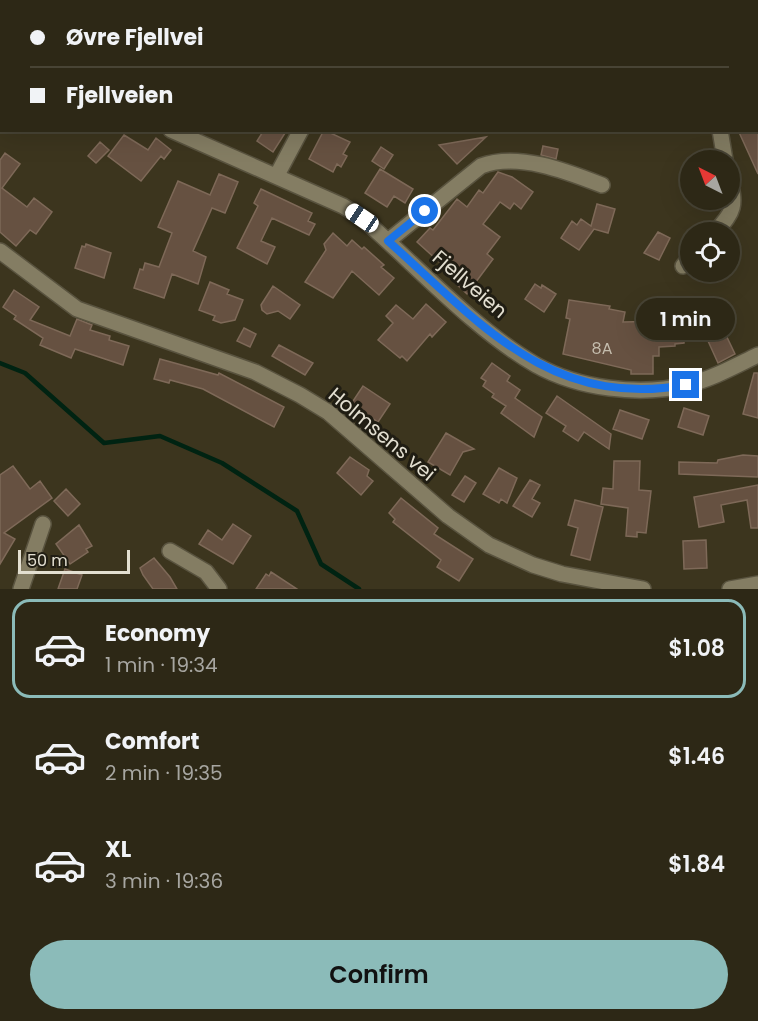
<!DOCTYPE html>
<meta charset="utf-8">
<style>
:root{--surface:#2d2816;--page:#393423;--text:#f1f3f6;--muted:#a7a6a1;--line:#484435;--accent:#8bbbb9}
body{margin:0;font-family:Poppins,sans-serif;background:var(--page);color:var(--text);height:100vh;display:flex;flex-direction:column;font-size:22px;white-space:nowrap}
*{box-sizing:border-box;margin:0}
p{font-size:20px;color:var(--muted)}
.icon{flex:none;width:33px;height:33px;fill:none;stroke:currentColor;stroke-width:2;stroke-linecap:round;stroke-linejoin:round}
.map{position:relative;height:589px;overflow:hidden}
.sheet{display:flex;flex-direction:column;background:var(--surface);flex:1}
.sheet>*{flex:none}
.guide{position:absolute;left:0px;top:0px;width:759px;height:132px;box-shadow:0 6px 24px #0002,0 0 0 2px var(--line);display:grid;align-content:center;height:132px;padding:0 30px;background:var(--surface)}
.needle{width:39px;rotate:318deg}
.tools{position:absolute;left:680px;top:150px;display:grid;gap:12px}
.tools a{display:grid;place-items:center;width:60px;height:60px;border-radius:50%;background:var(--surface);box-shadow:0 6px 24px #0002,0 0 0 2px var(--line);font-size:30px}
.scale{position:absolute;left:18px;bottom:15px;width:112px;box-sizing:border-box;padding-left:6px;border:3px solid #e3dfd1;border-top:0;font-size:16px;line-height:21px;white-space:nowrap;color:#e3dfd1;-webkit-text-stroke:4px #201d13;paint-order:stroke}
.end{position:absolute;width:27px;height:27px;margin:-14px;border:8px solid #1a73e8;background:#fff;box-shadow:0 0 0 3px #fff}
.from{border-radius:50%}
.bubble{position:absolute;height:42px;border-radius:21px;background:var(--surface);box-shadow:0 6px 24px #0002,0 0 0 2px var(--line);font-size:20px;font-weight:600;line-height:42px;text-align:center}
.car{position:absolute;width:18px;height:36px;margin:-18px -9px;border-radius:8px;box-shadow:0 0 4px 2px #0007;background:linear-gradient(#fff 24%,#345 0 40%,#fff 0 76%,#345 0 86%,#fff 0)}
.guide b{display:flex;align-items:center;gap:21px;height:57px;font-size:22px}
.guide b+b{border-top:2px solid var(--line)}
.guide i{width:15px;height:15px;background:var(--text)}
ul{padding:10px 0 0;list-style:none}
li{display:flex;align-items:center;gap:18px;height:99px;margin:0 12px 9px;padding:0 18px;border:3px solid transparent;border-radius:18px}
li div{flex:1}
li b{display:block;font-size:22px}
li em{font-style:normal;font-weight:600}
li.current{border-color:var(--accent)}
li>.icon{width:54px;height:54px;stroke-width:1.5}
.primary-button{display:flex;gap:12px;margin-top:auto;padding:12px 30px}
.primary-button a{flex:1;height:69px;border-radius:36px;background:var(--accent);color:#111;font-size:24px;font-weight:600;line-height:69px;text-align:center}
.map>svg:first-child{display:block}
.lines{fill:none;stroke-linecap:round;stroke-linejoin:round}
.stream{stroke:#002312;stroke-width:4.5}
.building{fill:#665141;stroke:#7e6958;stroke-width:1.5}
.minor-casing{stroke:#59533f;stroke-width:18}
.minor{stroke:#847d63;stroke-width:15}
.route{stroke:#1a73e8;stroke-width:8}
.labels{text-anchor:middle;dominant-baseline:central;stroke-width:6;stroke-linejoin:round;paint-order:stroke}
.number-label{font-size:16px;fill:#c4bcad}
.street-label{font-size:20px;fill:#e3dfd1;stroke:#201d13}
</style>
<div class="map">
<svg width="758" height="589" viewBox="0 0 758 589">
<rect width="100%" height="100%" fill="#3c351e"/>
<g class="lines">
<path class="stream" d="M0 363 25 373 104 443 160 436 222 463 297 511 321 564 359 589"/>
</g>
<path class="building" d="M264 130H287L273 152 257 141Z
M324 130 350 142 343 154 347 156 341 167 337 164 333 172 309 159Z
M738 130H758V174Z
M124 135 148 150 156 138 171 150 164 159 161 156 141 181 108 156Z
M486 137 457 164 439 145Z
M100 142 109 150 96 163 88 156Z
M543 146 558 149 556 159 541 155Z
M381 147 393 155 384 169 372 161Z
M5 153 20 164 2 188 27 207 34 198 52 212 36 234 30 230 16 246 0 232V160Z
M380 169 413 189 405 203 394 196 387 207 365 193Z
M498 172 512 177 533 192 521 209 514 203 510 209 500 202 483 224 500 237 487 254 493 259 467 294 454 282 457 278 417 242 430 228 433 230 457 199 467 207 479 190 483 193Z
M219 174 238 182 225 213 212 208 193 251 206 257 198 284 172 274 164 298 134 288 140 269 143 270 145 263 159 267 172 233 158 227 178 181 210 195Z
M261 189 312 213 308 221 315 224 309 235 272 218 261 241 275 247 267 264 237 248 258 206 254 203Z
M597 204 615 209 608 233 594 229 579 250 561 238 572 221 577 225 581 219 591 226Z
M658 232 670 238 659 260 644 253Z
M333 233 347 246 352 240 362 249 364 247 384 265 381 267 394 278 379 295 352 271 333 298 305 282 326 250 324 244Z
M86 244 111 253 104 278 75 268 82 246 85 247Z
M210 282 229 290 227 294 243 300 235 320 221 323 213 320 215 316 199 310Z
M535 284 541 288 542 285 556 294 544 312 525 299Z
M273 286 300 305 290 319 278 311 267 314 262 310 261 305Z
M14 290 39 307 30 320 70 336 77 319 92 325 90 330 110 336 109 340 129 346 123 365 75 349 71 358 40 345 43 338 14 319 16 316 3 307Z
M569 300 610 306 609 309 625 312 623 322 709 320 706 315 722 307 733 329 725 333 735 354 718 363 708 341H684V343L675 344V346L659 347V356H653V374H631V370L563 354 570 319 566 318Z
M426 304 446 322 432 337 430 334 407 361 402 356 400 358 378 340 393 323 386 316 396 305 413 319Z
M244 328 256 334 250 347 237 341Z
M279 345 313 363 305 375 272 356Z
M160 359 218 375 219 373 284 407 274 427 203 389 170 380 169 383 154 379Z
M492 363 510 376 507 381 520 390 515 398 542 417 534 437 501 413 506 406 492 397 494 394 483 386 486 381 481 378Z
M754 373H758V418L743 414Z
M363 386 390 404 378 422 351 404Z
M557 396 611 434 609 449 584 432 578 441 563 431 566 426 546 413Z
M684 408 709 416 703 435 678 427Z
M620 410 649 420 642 439 613 429Z
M446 433 474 449 463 452 450 475 428 462Z
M743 455 758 456V477L679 474V462L717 463 718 460Z
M350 457 369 470 367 476 373 481 361 495 337 473Z
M614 461H640L639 490 651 491 646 533 637 532V537L626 536 628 508 601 504 603 488 613 489Z
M13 466 30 489 40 481 52 498 4 533 15 539 0 564V475Z
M499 468 517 478 507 503 501 499 499 503 483 494Z
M465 476 476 483 464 502 452 495Z
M530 480 540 485 532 499 540 503 532 517 513 506Z
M758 485V528H751L747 500 721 505 724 522 699 527 694 497Z
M66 489 80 504 68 516 54 501Z
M401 498 438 528 434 534 473 559 459 581 437 567 441 560 393 522 395 519 389 513Z
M575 500 603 507 590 560 571 555 578 528 568 525Z
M233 524 251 536 233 564 199 544 208 530 222 540Z
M79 525 92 546 86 549 88 552 70 564 56 544Z
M706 540 707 568 684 569 683 541Z
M154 558 170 577 177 589H153L143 575 140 568Z
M65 569 82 575 77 589H58Z
M271 572 297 589H256L266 574 269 576Z"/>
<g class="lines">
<defs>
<path id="minor" d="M81 0V2
M380 2 381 0
M171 130 343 206 362 218C416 265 475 330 536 365 579 389 639 396 687 385 712 379 735 366 758 355
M720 130 725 160
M277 175 301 130
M715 232C735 211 736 206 729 177
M388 241 481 166C518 152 566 171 602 185
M0 251 77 309 255 372 300 395 328 412 448 516 489 545 533 565 562 574 643 589
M683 266 690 258
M170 551 206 572 219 589
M21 589 43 524
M730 589 758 584"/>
</defs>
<use href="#minor" class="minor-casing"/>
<use href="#minor" class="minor"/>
</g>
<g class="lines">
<path class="route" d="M425 211 388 241C480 323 550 409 686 385"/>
</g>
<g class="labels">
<g class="number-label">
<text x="602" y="348">8A</text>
</g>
<g class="street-label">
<text transform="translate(470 284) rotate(41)">Fjellveien</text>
<text transform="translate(382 434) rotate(40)">Holmsens vei</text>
</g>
</g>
</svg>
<div class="tools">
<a><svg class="needle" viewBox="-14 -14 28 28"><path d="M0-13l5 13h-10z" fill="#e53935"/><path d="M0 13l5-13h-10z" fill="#a7a6a1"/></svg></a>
<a><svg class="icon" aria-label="locate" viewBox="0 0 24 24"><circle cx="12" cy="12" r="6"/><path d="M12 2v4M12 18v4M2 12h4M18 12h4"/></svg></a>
</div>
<div class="scale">50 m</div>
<i class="end from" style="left:425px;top:211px"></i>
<i class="end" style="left:686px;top:385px"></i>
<div class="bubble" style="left:636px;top:298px;width:99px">1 min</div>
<i class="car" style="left:362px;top:218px;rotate:304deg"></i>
<div class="guide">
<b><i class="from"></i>Øvre Fjellvei</b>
<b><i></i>Fjellveien</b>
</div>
</div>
<section class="sheet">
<ul>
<li class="current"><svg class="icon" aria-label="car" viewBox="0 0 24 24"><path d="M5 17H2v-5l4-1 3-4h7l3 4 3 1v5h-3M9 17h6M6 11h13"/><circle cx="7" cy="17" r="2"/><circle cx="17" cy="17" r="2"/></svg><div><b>Economy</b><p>1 min · 19:34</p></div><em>$1.08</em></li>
<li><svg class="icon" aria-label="car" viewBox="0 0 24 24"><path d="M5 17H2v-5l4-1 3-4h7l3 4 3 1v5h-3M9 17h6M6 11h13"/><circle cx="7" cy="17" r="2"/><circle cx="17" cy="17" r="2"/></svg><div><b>Comfort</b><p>2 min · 19:35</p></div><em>$1.46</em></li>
<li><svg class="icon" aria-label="car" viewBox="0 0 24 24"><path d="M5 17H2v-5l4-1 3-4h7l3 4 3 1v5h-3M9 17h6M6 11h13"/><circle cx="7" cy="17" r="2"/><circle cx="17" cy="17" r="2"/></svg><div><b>XL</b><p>3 min · 19:36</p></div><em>$1.84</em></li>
</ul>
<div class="primary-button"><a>Confirm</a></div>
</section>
